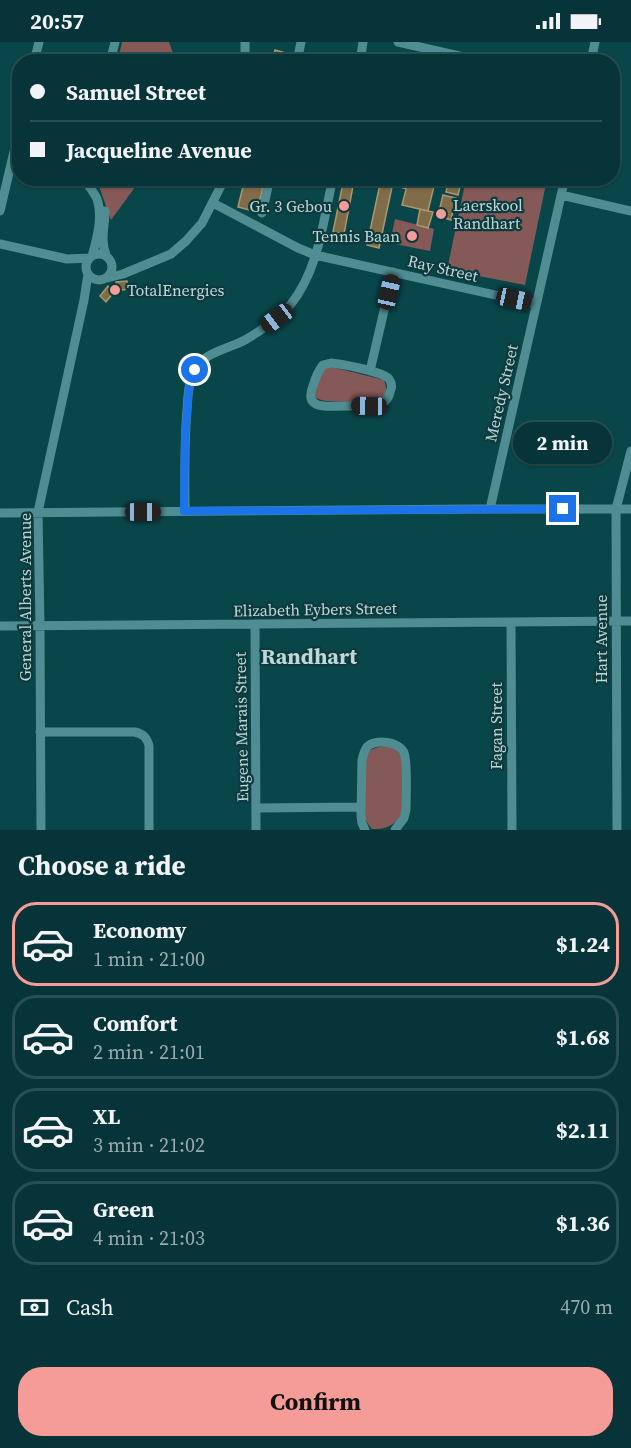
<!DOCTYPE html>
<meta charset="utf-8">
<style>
:root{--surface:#073438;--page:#103c40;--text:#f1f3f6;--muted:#98aaae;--line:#284f53;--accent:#f59b98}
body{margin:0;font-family:"Source Serif 4",serif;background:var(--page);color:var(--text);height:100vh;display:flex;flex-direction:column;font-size:22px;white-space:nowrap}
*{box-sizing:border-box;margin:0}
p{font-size:20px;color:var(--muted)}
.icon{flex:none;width:33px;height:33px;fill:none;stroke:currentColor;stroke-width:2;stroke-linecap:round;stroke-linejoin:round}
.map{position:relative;height:788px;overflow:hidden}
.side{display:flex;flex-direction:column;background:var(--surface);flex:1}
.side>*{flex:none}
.guide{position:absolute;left:12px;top:12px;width:608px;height:132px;border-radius:24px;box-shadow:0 2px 4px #0004,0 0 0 2px var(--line);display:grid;align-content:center;height:132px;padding:0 18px;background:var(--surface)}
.end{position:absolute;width:27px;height:27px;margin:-14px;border:8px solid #1a73e8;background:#fff;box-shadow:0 0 0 3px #fff}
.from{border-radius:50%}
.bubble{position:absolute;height:42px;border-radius:21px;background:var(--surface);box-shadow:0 2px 4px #0004,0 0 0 2px var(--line);font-size:20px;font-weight:700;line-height:42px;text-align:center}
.car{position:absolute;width:18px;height:36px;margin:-18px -9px;border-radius:8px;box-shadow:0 0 4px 2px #0007;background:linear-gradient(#222 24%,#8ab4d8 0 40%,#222 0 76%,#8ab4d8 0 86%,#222 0)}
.guide b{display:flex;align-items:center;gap:21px;height:57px;font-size:22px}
.guide b+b{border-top:2px solid var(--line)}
.guide i{width:15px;height:15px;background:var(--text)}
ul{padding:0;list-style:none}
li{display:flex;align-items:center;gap:18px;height:84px;margin:0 12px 9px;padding:0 6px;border:3px solid var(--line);border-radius:24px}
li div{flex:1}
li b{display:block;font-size:22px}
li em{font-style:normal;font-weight:700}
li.active{border-color:var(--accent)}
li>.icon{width:54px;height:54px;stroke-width:1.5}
h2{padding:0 18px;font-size:27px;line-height:72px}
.pay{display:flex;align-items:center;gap:15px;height:66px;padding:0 18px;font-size:22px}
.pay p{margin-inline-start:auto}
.button{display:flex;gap:12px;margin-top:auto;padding:12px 18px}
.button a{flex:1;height:69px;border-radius:24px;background:var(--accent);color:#111;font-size:24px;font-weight:700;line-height:69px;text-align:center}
.status{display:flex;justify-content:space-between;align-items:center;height:42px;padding:0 30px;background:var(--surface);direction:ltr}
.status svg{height:16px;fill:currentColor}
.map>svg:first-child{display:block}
.green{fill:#855957}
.building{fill:#806c48;stroke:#ab9671;stroke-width:1.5}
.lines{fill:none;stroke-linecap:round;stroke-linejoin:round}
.minor{stroke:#4f8d92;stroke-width:9}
.route{stroke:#1a73e8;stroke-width:8}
.poi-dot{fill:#f59b98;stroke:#0f3a3d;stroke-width:2}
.labels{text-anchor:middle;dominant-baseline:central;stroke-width:4.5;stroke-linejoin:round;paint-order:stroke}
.poi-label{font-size:16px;fill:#bdd8da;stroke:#0f3a3d;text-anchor:start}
.street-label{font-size:16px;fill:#bdd8da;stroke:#0f3a3d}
.district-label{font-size:22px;font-weight:bold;fill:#bdd8da;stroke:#0f3a3d}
</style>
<div class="status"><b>20:57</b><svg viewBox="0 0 49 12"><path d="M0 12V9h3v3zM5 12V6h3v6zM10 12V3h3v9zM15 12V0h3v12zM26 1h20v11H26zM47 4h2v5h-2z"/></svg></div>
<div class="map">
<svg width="631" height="788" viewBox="0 0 631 788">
<rect width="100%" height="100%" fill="#09464a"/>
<path class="green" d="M122 0H169L174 14 149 16 148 19H118Z
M96 136 141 137 111 178Z
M466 137H547L525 243 447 228Z
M395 177 434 187 430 209 390 201Z
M327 325 336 326 384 338C386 344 388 351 382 356 375 362 338 360 328 359 323 359 318 357 314 355L322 328Z
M386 704 395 705 402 716 403 765C400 781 388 788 372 787L368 782 365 776 366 714C370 706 378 705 386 704Z"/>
<path class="building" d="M275 8 293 13 292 20H272Z
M245 136H265L257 170 238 165Z
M344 136 354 139 344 192 333 190Z
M397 136H409L406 147 395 143Z
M409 136H436L428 169 402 163Z
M449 136H462L458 153 446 150Z
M380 142 392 145 379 206 367 203Z
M443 153 456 156 451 178 438 174Z
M420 167 433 170 428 186 417 183Z
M127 239 128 247 117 249 116 240Z
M108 244 114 250 106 260 100 254Z"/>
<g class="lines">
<path class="minor" d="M398 0 486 20
M34 20 39 0
M110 20 115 0
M245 20V0
M297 20 301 0
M360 20 363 0
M591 20 595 0
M84 136C88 144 94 150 97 157 103 174 97 197 92 214
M561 153 631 169
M213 161 298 206 315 213 536 262
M0 169 20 84
M105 169C105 184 100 198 106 213
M262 171 270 136
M0 202 67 217 90 216
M86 225a13 13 0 1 1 26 0a13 13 0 1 1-26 0Z
M107 236 123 232 171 212 186 199 202 181 225 136
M331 321C342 322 384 330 389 337 392 341 392 346 390 350 389 355 386 359 382 361 372 367 357 364 345 364 329 364 303 369 313 344 315 337 318 329 323 323Z
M370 329 393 230
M490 467 565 136
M185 469C185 436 184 402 187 368 188 355 188 340 195 328 204 310 228 307 245 298 262 288 279 277 291 262 319 227 323 179 333 136
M0 471 477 467H631
M511 580 512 788
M255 582 256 788
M0 584 631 579
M40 690H135C144 692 147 696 149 704V788
M257 766 361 765
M41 788 40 584 38 470 84 258 88 232
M365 788 362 781 361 774 362 718C363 714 364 709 367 705 376 696 400 700 404 711 408 721 406 756 406 768L404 776 395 788
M617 788 616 467 631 409"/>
</g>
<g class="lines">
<path class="route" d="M195 328 189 345 185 397 184 469 563 467"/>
</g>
<g class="poi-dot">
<circle cx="344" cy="164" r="6"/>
<circle cx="441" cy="172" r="6"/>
<circle cx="412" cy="194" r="6"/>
<circle cx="115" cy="248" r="6"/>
</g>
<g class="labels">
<g class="poi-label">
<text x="453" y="163">Laerskool<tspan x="453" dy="18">Randhart</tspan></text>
<text x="332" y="164" text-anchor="end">Gr. 3 Gebou</text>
<text x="400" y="194" text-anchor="end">Tennis Baan</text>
<text x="127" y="248">TotalEnergies</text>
</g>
<g class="street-label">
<text transform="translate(443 226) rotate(13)">Ray Street</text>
<text transform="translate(501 351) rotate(-77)">Meredy Street</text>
<text transform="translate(25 555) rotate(-90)">General Alberts Avenue</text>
<text transform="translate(315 567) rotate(-1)">Elizabeth Eybers Street</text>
<text transform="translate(601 597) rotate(-90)">Hart Avenue</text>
<text transform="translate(496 684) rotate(-90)">Fagan Street</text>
<text transform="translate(241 685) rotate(-91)">Eugene Marais Street</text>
</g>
<g class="district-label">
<text x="309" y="614">Randhart</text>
</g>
</g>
</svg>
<i class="end from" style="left:195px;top:328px"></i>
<i class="end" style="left:563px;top:467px"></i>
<div class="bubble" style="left:513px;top:380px;width:99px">2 min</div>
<i class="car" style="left:389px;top:250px;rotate:13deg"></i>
<i class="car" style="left:514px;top:257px;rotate:102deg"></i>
<i class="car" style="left:277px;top:276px;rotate:233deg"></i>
<i class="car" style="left:369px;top:364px;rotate:271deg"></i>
<i class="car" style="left:143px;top:470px;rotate:90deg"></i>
<div class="guide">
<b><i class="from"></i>Samuel Street</b>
<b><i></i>Jacqueline Avenue</b>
</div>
</div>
<section class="side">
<h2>Choose a ride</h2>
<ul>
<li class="active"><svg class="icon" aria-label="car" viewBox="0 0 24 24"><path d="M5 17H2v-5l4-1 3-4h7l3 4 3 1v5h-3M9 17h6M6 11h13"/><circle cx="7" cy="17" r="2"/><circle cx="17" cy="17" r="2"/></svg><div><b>Economy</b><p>1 min · 21:00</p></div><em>$1.24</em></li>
<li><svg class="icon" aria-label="car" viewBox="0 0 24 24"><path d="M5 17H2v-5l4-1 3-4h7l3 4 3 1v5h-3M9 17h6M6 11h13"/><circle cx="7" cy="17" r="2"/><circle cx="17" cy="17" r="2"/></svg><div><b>Comfort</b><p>2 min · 21:01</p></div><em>$1.68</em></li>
<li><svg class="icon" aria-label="car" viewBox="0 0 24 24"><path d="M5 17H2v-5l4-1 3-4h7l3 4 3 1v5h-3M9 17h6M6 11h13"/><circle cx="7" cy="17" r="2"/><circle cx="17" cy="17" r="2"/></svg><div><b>XL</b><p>3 min · 21:02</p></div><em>$2.11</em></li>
<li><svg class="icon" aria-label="car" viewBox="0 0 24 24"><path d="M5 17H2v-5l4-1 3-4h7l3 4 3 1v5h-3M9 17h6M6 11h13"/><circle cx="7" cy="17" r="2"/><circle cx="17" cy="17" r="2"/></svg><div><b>Green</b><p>4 min · 21:03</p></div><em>$1.36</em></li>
</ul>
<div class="pay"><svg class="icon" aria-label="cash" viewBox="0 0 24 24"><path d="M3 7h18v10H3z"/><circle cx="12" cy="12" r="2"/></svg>Cash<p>470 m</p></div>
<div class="button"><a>Confirm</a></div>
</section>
